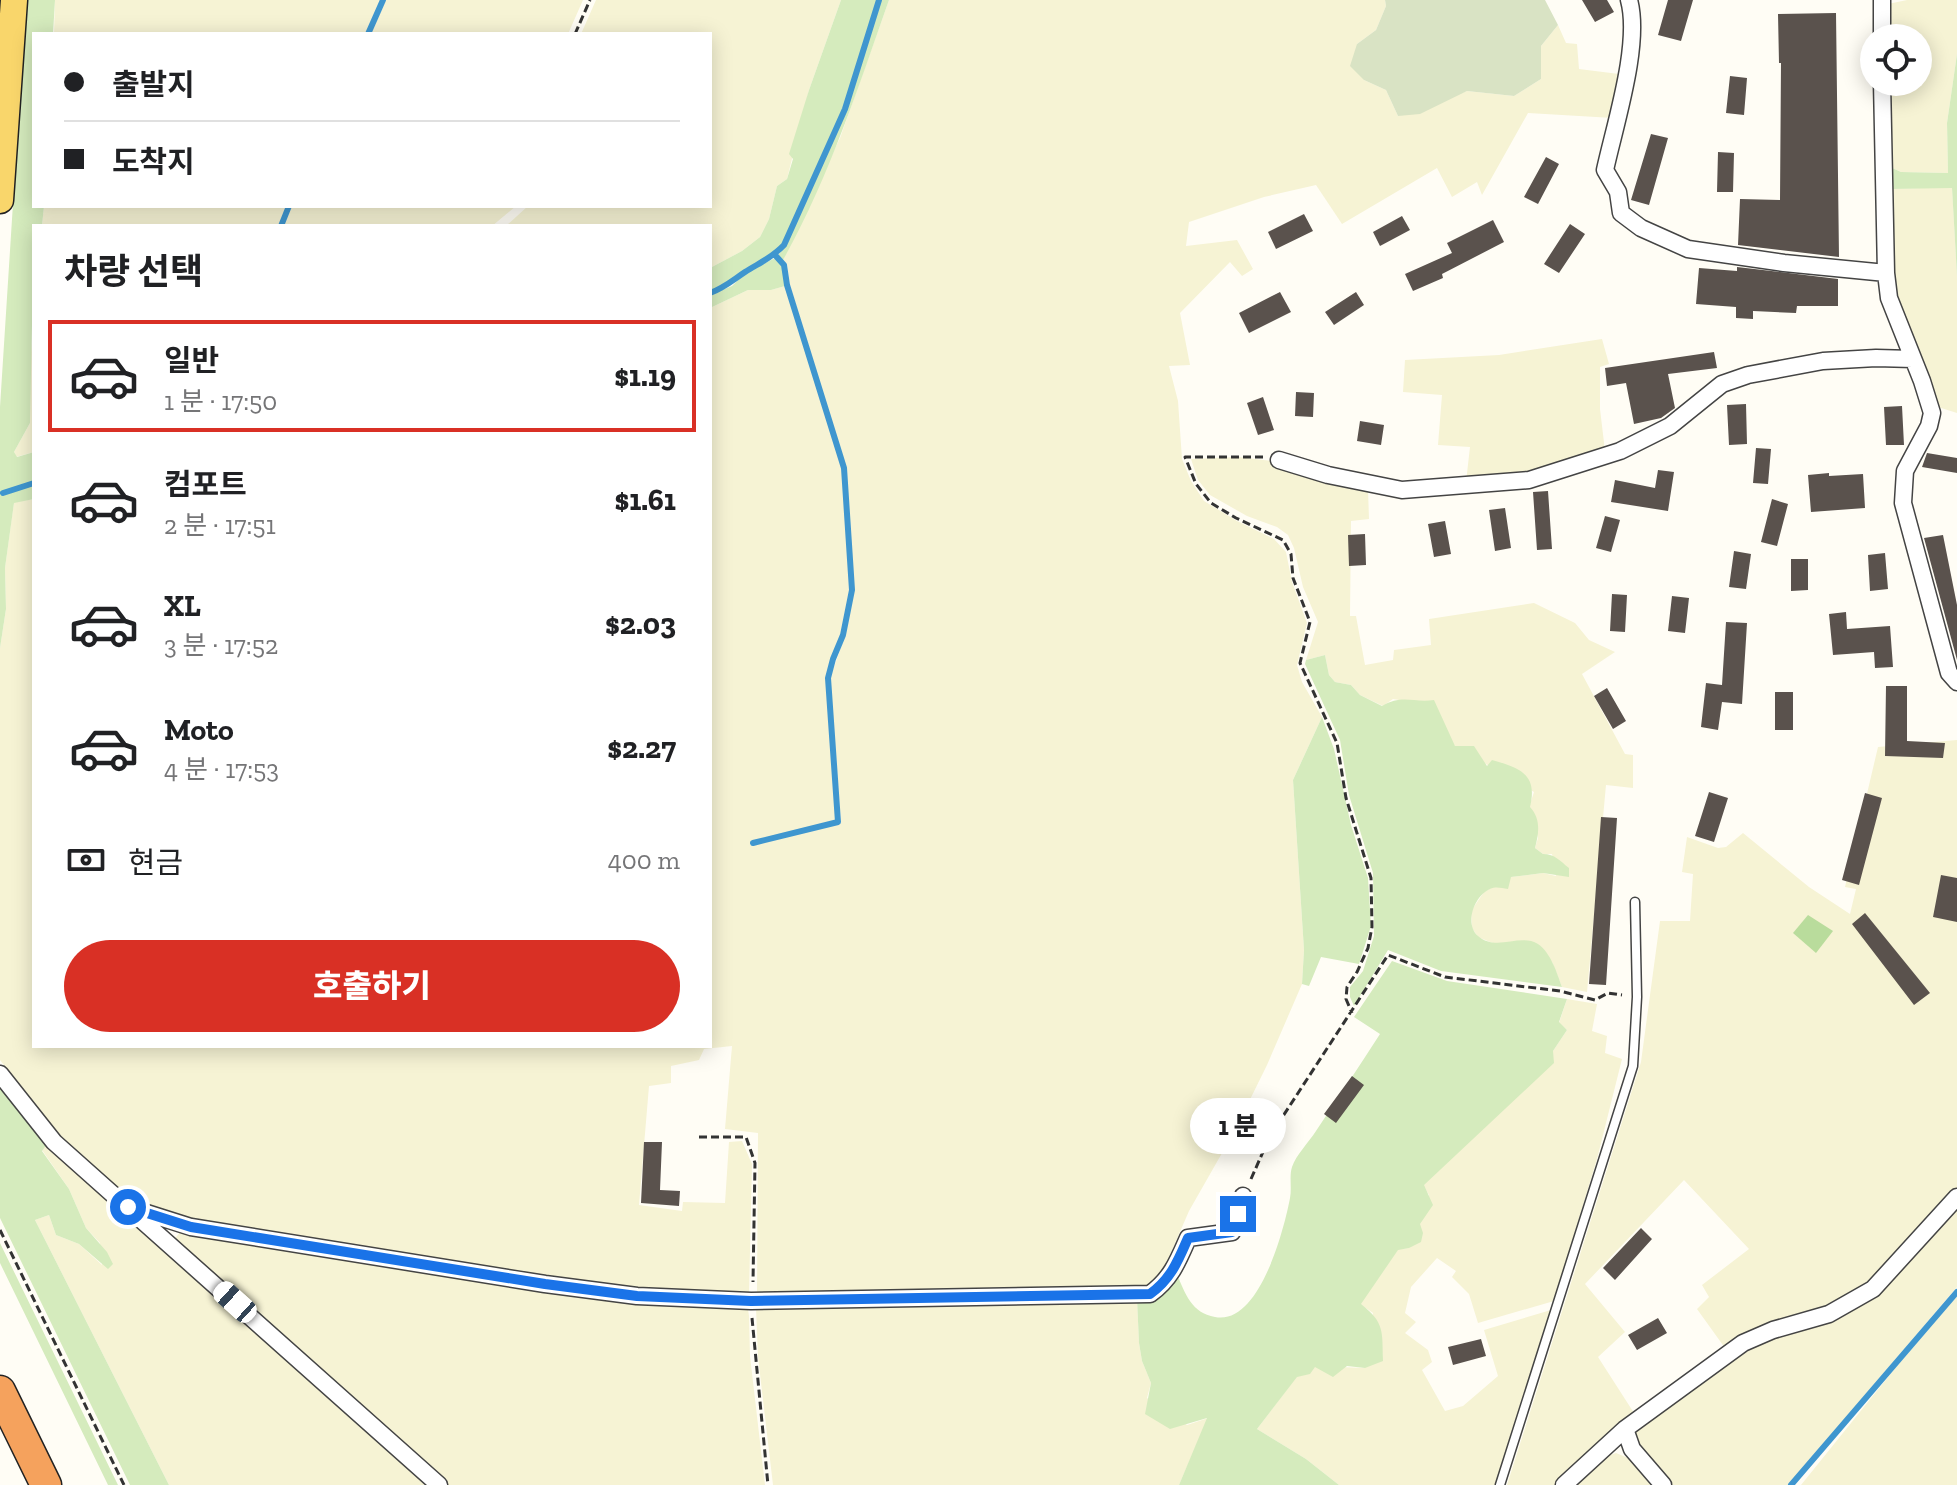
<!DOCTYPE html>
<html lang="ko">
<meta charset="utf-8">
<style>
:root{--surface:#fff;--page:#f6f6f6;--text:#202124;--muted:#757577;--line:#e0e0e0;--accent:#d93025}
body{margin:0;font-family:"Zilla Slab","Noto Sans KR",serif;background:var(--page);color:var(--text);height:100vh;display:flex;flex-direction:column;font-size:30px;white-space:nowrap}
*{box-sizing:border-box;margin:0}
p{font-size:26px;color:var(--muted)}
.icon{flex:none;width:44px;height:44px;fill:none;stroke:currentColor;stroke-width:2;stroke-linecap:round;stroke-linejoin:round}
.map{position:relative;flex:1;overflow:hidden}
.drawer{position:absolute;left:32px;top:224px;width:680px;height:824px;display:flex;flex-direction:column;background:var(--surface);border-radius:0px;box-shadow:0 4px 20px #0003}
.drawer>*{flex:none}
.guide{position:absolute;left:32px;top:32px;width:680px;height:176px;border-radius:0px;box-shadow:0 4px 20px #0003;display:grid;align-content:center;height:176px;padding:0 32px;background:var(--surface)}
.controls{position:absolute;left:1860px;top:24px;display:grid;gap:16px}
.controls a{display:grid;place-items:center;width:72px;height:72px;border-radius:50%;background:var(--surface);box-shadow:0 4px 20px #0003;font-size:40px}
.end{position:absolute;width:36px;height:36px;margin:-18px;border:10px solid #1a73e8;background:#fff;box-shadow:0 0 0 4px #fff}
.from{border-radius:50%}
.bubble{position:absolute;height:56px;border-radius:28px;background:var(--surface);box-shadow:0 4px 20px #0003;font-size:26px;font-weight:800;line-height:56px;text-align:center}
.car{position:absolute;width:24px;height:48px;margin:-24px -12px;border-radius:10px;box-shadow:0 0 6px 2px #0007;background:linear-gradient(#fff 24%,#345 0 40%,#fff 0 76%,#345 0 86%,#fff 0)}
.guide b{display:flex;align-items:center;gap:28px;height:76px;font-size:30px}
.guide b+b{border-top:2px solid var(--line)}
.guide i{width:20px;height:20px;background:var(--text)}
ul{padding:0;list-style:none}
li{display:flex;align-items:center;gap:24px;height:112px;margin:0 16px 12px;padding:0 16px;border:4px solid transparent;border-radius:0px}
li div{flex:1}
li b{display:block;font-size:30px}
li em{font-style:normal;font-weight:800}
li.current{border-color:var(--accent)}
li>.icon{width:72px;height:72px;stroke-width:1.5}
h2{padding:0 32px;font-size:36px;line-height:96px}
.pay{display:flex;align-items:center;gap:20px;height:88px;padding:0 32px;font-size:30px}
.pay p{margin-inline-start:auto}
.action{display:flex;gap:16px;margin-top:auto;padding:16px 32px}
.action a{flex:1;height:92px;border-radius:48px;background:var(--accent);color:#fff;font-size:32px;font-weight:800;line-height:92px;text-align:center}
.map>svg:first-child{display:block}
.farmland{fill:#f6f3d4}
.green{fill:#d5ebbd}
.forest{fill:#b9dc9c}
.cemetery{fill:#d9e3c4}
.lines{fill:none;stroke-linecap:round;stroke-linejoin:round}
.stream{stroke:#3f96cf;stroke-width:6}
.building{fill:#5a524d}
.service-casing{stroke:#444;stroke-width:11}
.minor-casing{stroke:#444;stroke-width:19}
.primary-casing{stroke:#222;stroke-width:29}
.motorway-casing{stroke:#222;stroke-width:33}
.path{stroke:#333;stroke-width:3;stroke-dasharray:8 4;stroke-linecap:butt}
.service{stroke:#fff;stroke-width:8}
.minor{stroke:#fff;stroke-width:16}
.primary{stroke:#f9d66b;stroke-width:26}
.motorway{stroke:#f5a25d;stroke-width:30}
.route{stroke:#1a73e8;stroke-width:10}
</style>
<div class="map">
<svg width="1957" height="1485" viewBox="0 0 1957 1485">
<rect width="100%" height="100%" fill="#fffdf5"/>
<path class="farmland" d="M55 0H381L366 34H54Z
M386 0H583L568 34H371Z
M596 0H841L809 90 787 179 777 186 769 219 760 237 742 251 710 268V226H506L528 206H710V34H581Z
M889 0H1385L1386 6 1376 30 1357 44 1364 80 1386 90 1398 116 1467 91 1514 96 1541 79V46L1558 25 1566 43 1577 44 1579 69 1619 74 1613 118 1528 113 1482 195 1477 182 1452 197 1437 168 1342 224 1316 185 1264 197 1189 222 1186 246 1237 240 1253 269 1242 276 1230 262 1180 313 1190 365 1169 366 1178 401 1182 459 1191 481 1204 501 1237 521 1274 539 1286 552 1292 582 1307 623 1297 665 1302 682 1322 717 1293 780 1304 950 1302 984 1267 1065 1234 1132 1189 1211 1166 1264 1171 1269 1149 1288 757 1294 758 1133 725 1129 732 1046 704 1049 699 1060 671 1066V1083L649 1086 639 1205 682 1211 683 1202 725 1203 729 1142 742 1141 752 1164 749 1295 636 1291 189 1222 130 1200 62 1141 0 1060V648L6 609 5 568 14 502 34 499V1046H710V308L748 290H771L785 286 842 468 846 512 850 590 841 635 826 678 836 820 753 841 754 845 841 823 830 678 845 636 854 590 846 468 790 285 787 264 783 260 840 138Z
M1907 0H1957V54L1947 123 1948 173 1901 172 1890 167 1889 82H1918V38H1888V4Z
M1952 187 1957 276V413L1938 407 1896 300 1891 189Z
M44 206H287L279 226H42Z
M292 206H516L492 226H284Z
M34 320V452L16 457 14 452 30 423 29 375Z
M1602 339 1609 364 1600 367V409L1605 451 1529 474 1466 482 1470 447 1438 445 1442 395 1403 392 1405 360 1499 355Z
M1238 457 1280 462 1368 489 1369 519 1351 521 1350 616H1356L1365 665 1393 660 1394 650 1431 645 1429 619 1534 603 1575 623 1589 640 1615 652 1582 674 1625 754 1633 755V788L1606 785 1587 992 1562 987 1552 962 1490 942 1478 937 1472 928 1471 911 1484 892 1511 877 1543 873 1556 876 1552 854H1543L1535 848 1538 838 1529 807 1534 792 1455 746 1417 703 1393 699 1383 706 1360 695 1351 685 1335 682 1329 675 1325 655 1306 660 1318 622 1303 587 1294 548 1288 535 1277 527 1247 516 1210 495 1198 480 1191 459Z
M1957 740V1194L1871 1288 1825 1313 1725 1348 1697 1309 1709 1297 1702 1285 1749 1249 1684 1180 1585 1284 1625 1332 1598 1357 1634 1413 1557 1485H1507L1641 1062 1660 921H1690L1693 874 1682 872 1687 837 1718 848 1726 847 1743 833 1809 887 1850 914 1856 889 1845 887 1878 747Z
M1567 999 1597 1004 1592 1031 1607 1036 1605 1053 1622 1059 1597 1159 1554 1301 1478 1323 1469 1294 1452 1277 1456 1271 1437 1258 1411 1287 1405 1313 1416 1322 1405 1333 1428 1350 1432 1362 1422 1370 1445 1411 1463 1406 1498 1376 1484 1330 1551 1310 1496 1485H1339L1306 1459 1257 1429 1297 1376 1315 1366 1365 1368 1373 1313 1360 1304 1398 1249 1409 1248 1429 1195 1423 1185 1553 1051 1567 1030 1559 1023Z
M47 1144 431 1485H169L35 1220 49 1215 56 1235 79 1244 102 1265 100 1243 86 1228 69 1189 42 1150Z
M1957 1205V1287L1788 1485H1670L1636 1447 1633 1432 1744 1348 1833 1319Z
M181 1231 741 1306 748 1309 749 1316 750 1356 765 1485H448L172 1242Z
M1957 1296V1485H1801L1901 1361Z
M1137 1299 1139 1343 1142 1361 1151 1383 1147 1398 1187 1425 1208 1418 1179 1485H773L758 1357 756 1308Z
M1616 1453 1633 1460 1656 1485H1571L1602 1458Z"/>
<path class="green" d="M26 0H55L53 34H34V206H44L42 226H34L30 423 14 452 17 457 34 452V481L0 493 3 495 34 485V499L14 503 5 568 6 609 0 648V407Z
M841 0H877L843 109 783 244C771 257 758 261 744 270 732 278 724 286 710 291V268L742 251 760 237 769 219 777 186 787 179 793 159 789 154 809 90Z
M881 0H889C858 88 829 178 783 260L778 255 786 246 846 110Z
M1957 54V276L1952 188 1891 189 1890 167 1901 172 1948 173 1947 123Z
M775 258 783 266 785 286 771 290H748L710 308V295L732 286 744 274Z
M1325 655 1329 675 1335 682 1351 685 1360 695 1382 706C1402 694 1413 703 1434 700L1455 746H1474L1487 766 1492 760C1520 768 1538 774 1530 807 1541 819 1539 833 1535 848L1543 854C1555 854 1560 861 1569 868V877L1543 873 1511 877 1508 889C1501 888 1496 886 1490 889 1474 896 1464 924 1478 936 1496 952 1520 933 1538 944 1551 953 1557 973 1562 987L1441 971 1388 950 1354 1006 1350 997V987L1363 971 1374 936 1373 873 1349 795 1340 740 1305 664 1306 660Z
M1322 717 1334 749 1351 825 1368 878 1371 926 1359 964 1321 957 1309 986 1302 984 1304 950 1293 780Z
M1392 961 1447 981 1567 999 1559 1022 1567 1030 1553 1051 1554 1063 1424 1185 1433 1205 1420 1224 1423 1233 1421 1242 1409 1248 1398 1250 1361 1304C1385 1323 1382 1331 1383 1361L1365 1368 1347 1366 1333 1377 1315 1367 1310 1374 1297 1377 1257 1429 1306 1459 1339 1485H1179L1207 1418 1170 1429 1145 1414 1151 1383 1142 1361 1139 1343 1137 1299 1177 1274C1185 1294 1192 1313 1215 1317 1259 1326 1284 1230 1290 1198 1292 1188 1289 1176 1292 1167 1296 1155 1309 1142 1316 1131 1337 1099 1359 1067 1380 1034L1354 1017Z
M0 1083 47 1144 42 1151 69 1189 86 1228 107 1252 113 1264 108 1269 79 1244 56 1235 49 1215 35 1220 169 1485H130L0 1218Z
M0 1243 118 1485H108L0 1263Z"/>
<path class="forest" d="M1808 915 1833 931 1816 953 1793 933Z"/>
<path class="cemetery" d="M1385 0H1545L1558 25 1541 46V79L1514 96 1467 91 1420 114 1398 116 1386 90 1364 80 1350 66 1357 44 1376 30 1386 6Z"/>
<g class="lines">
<path class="stream" d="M368 34 383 0
M281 226 289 206
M710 293C724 288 733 280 745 272 759 263 772 258 784 245L845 109 879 0
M3 493 34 483
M753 843 838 822 828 678 833 659 843 635 852 590 844 468 787 285 784 265 775 255
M1791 1485 1957 1292"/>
</g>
<path class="building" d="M1582 0H1607L1614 12 1595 22Z
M1668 0H1693L1681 41 1658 35Z
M1836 13 1839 257 1738 245 1740 199 1780 200 1781 63H1779L1778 14Z
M1730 76 1747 78 1744 115 1726 113Z
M1651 134 1668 138 1649 205 1631 200Z
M1718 152 1734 153 1733 192H1717Z
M1546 157 1559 164 1538 204 1524 197Z
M1304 214 1313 231 1276 249 1268 232Z
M1402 216 1410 230 1380 246 1373 232Z
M1493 220 1504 242 1442 274 1443 278 1413 291 1405 274 1452 253 1447 243Z
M1570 224 1585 234 1559 273 1544 264Z
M1737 267 1838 279V306H1797L1796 313 1753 311V319L1736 318V307L1696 304 1699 268 1737 271Z
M1280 292 1291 312 1249 333 1239 313Z
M1356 292 1364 305 1334 325 1325 312Z
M1714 352 1717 368 1668 374 1675 408 1661 418 1634 424 1626 383 1607 386 1605 368Z
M1296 392 1314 393 1313 417 1295 416Z
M1263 397 1274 430 1258 435 1247 403Z
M1746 404 1747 444 1729 445 1727 405Z
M1902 406 1904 445H1886L1884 407Z
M1360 421 1384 425 1381 445 1357 441Z
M1756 448 1771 449 1768 484 1753 483Z
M1927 453 1957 458V473L1922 467Z
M1658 470 1674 472 1668 511 1611 502 1615 480 1655 488Z
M1829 473V476L1863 474 1865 508 1811 512 1808 475Z
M1548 491 1552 549 1537 550 1533 492Z
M1772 499 1788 504 1777 546 1761 542Z
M1505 508 1511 548 1495 551 1489 510Z
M1605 516 1620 520 1611 552 1596 548Z
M1445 521 1451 554 1434 557 1428 524Z
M1365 534 1366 565 1349 566 1348 535Z
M1943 535 1957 605V660L1924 538Z
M1734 551 1751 554 1746 589 1729 587Z
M1885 553 1888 589 1870 591 1868 555Z
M1791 559H1808V590L1791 591Z
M1612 594 1627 595 1625 632 1610 631Z
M1672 596 1689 598 1685 633 1668 631Z
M1846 612 1847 629 1890 626 1893 667 1875 668 1874 652 1833 655 1829 614Z
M1726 622 1747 623 1742 704 1722 702 1718 730 1701 727 1706 683 1722 685Z
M1886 686H1907V741L1945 743 1943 758 1885 756Z
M1607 688 1626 721 1613 729 1594 696Z
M1775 692H1793V730H1775Z
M1709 792 1728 798 1714 842 1695 836Z
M1865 793 1882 798 1859 885 1842 880Z
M1601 817 1617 818 1606 985 1589 984Z
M1941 875 1957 878V922L1933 917Z
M1865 913 1930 993 1914 1005 1852 924Z
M1352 1076 1364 1085 1336 1123 1324 1114Z
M644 1142H662L660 1190 680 1191 679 1206 641 1203Z
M1641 1228 1652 1239 1615 1280 1603 1268Z
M1658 1318 1667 1333 1637 1350 1628 1335Z
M1481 1339 1486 1356 1453 1365 1448 1347Z"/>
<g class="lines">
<defs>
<path id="service" d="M1500 1485 1633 1066 1637 997 1635 902"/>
<path id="minor" d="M1629 0C1641 44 1615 124 1605 170L1618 192 1621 213 1641 228 1688 249 1784 263 1886 273
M1882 38V0
M1882 82 1886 273 1889 298 1922 381 1932 413 1929 426 1905 471 1903 503 1949 673 1957 682
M1279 460 1328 475 1402 490 1529 480 1620 451 1670 426 1722 384 1748 375 1823 361 1876 358 1913 359
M0 1074 54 1142 439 1485
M128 1207 191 1227 545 1284 637 1296 751 1301 1150 1294C1171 1279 1178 1261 1188 1238L1232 1232 1243 1196
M1625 1429 1632 1449 1663 1485
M1564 1485 1625 1429 1743 1343 1773 1330 1829 1314 1873 1289 1957 1197"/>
<path id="primary" d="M0 200 14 0"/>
<path id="motorway" d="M0 1391 46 1485"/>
</defs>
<use href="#service" class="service-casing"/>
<use href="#minor" class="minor-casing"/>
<use href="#primary" class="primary-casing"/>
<use href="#motorway" class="motorway-casing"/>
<path class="path" d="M575 34 590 0
M1263 457H1185L1196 484 1211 503 1236 518 1283 540 1291 554 1293 578 1310 622 1300 663 1337 743 1346 798 1371 878 1372 927 1368 948 1357 972 1347 987 1346 999 1352 1013
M699 1137H746L755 1163 753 1282
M1251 1179 1270 1136 1388 955 1445 977 1560 991 1595 1000 1608 993 1622 995
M0 1230 124 1485
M752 1318 768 1485"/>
<use href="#service" class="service"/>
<use href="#minor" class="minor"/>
<use href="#primary" class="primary"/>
<use href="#motorway" class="motorway"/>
</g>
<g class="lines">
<path class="route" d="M128 1207 191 1227 545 1284 637 1296 751 1301 1150 1294C1171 1279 1178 1261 1188 1238L1232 1232 1238 1214"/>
</g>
</svg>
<div class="controls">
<a><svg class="icon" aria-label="locate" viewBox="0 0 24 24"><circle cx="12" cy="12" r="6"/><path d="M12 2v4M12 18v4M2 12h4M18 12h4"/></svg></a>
</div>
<i class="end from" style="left:128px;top:1207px"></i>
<i class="end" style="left:1238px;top:1214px"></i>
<div class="bubble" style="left:1190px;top:1098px;width:96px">1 분</div>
<i class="car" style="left:235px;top:1302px;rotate:312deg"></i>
<div class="guide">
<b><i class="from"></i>출발지</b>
<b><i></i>도착지</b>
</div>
<section class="drawer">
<h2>차량 선택</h2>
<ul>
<li class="current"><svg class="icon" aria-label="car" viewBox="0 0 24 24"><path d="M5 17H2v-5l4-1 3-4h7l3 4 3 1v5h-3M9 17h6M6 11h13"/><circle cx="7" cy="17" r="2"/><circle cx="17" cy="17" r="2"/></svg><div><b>일반</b><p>1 분 · 17:50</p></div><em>$1.19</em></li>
<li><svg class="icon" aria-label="car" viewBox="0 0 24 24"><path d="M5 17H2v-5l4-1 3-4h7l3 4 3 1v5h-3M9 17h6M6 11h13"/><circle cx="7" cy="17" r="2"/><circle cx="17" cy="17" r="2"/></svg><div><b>컴포트</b><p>2 분 · 17:51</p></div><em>$1.61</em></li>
<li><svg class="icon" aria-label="car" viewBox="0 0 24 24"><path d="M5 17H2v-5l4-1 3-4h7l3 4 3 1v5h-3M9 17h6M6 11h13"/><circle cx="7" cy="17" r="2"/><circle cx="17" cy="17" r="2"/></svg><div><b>XL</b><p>3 분 · 17:52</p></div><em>$2.03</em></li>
<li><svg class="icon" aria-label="car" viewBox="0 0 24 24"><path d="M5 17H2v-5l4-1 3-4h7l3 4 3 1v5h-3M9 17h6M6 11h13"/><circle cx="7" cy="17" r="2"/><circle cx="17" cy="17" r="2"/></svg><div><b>Moto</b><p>4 분 · 17:53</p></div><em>$2.27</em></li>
</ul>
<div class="pay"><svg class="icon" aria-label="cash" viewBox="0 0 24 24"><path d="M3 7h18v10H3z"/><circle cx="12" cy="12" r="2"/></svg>현금<p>400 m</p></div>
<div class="action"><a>호출하기</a></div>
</section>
</div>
